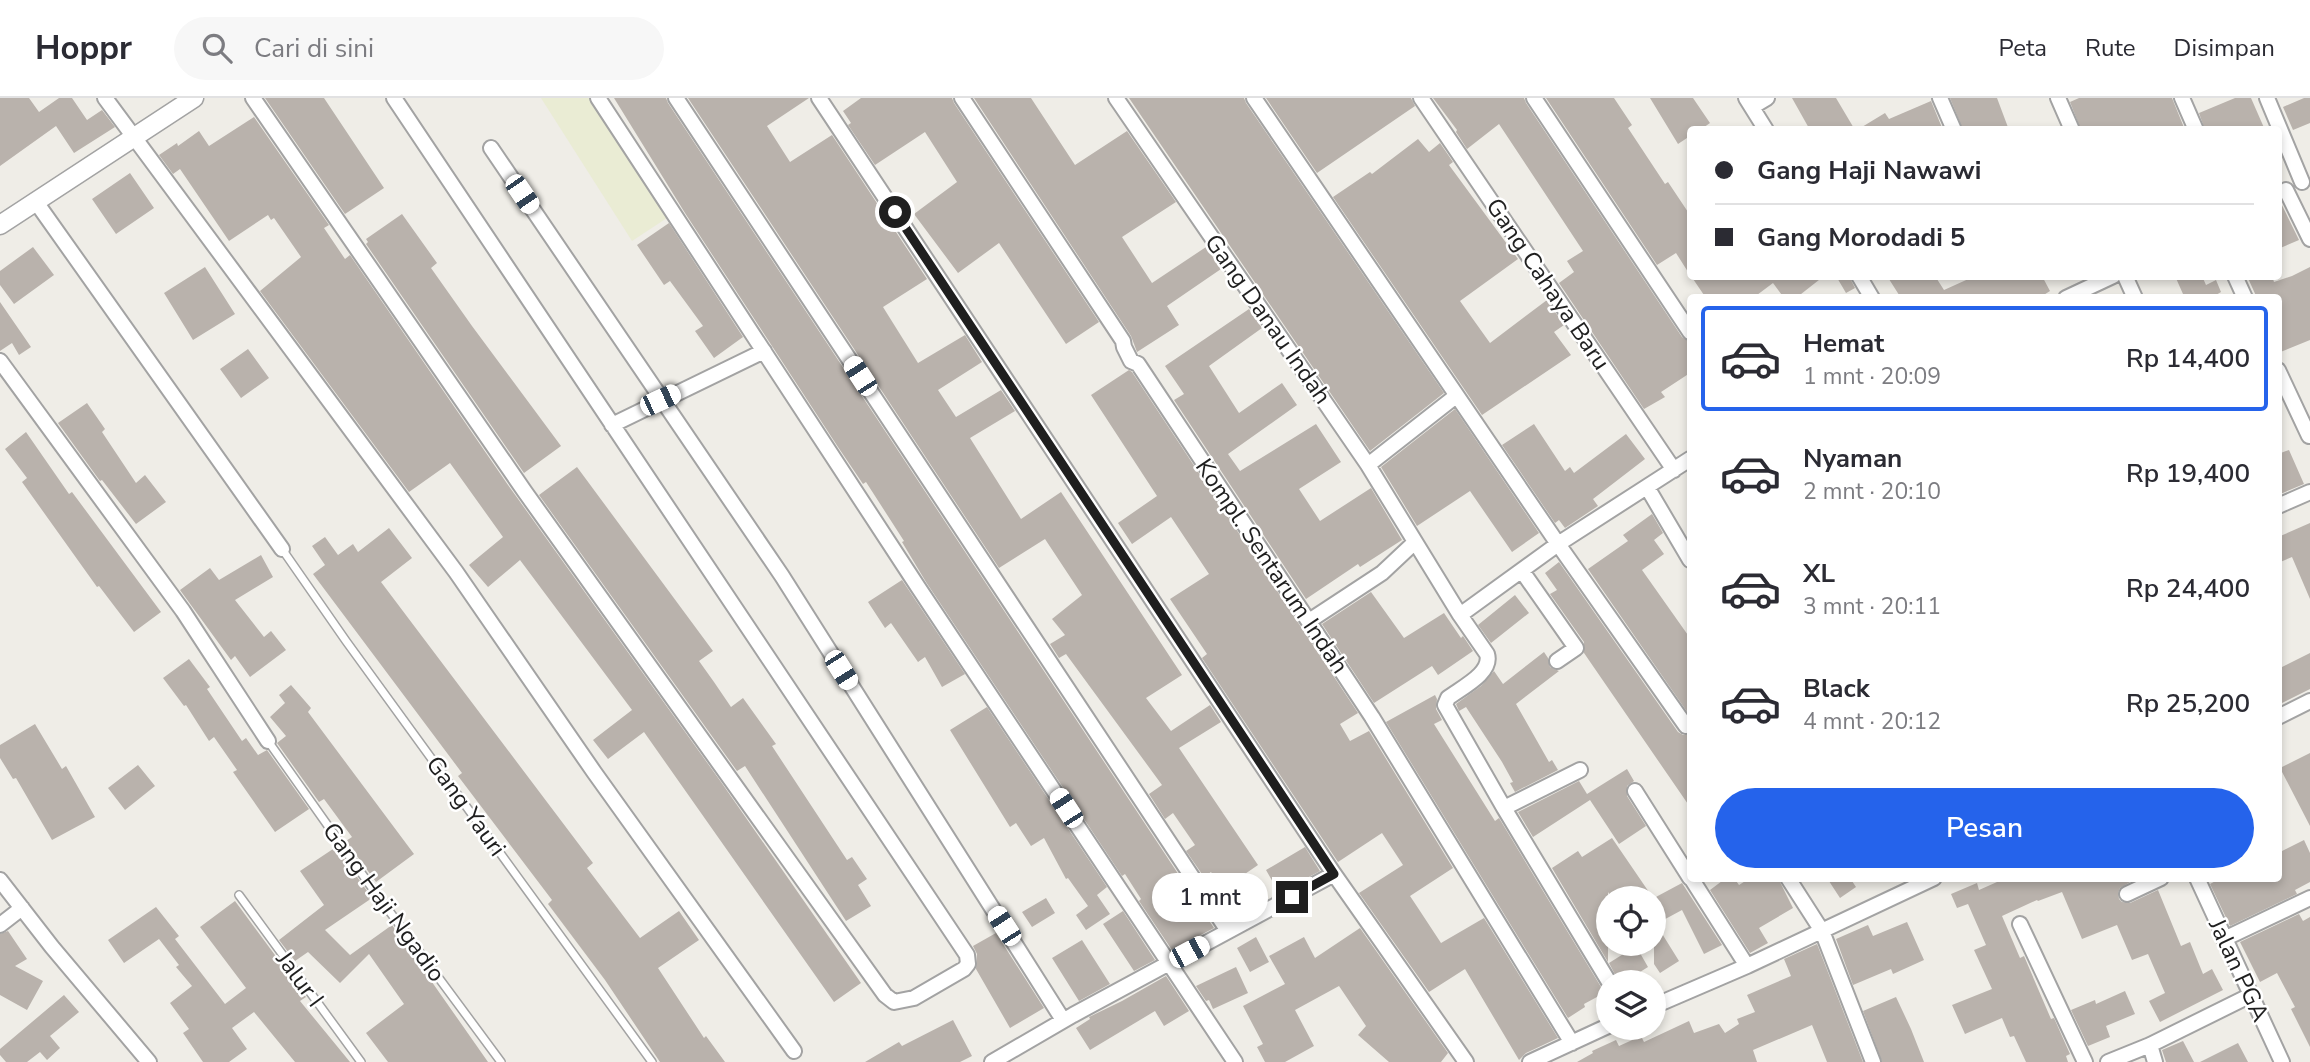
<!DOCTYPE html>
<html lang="id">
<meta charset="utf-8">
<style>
:root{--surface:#fff;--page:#f7f7f7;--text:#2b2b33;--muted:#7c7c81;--line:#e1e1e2;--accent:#2563eb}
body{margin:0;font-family:"Nunito Sans",sans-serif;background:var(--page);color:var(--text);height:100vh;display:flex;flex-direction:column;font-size:26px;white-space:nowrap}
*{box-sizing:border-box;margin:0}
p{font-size:23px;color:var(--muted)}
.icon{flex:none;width:38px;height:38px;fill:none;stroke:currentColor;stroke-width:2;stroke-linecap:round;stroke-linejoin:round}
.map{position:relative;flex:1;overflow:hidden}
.details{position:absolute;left:1687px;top:196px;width:595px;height:588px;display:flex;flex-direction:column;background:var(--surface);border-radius:7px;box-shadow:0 4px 10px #0003}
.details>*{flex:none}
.top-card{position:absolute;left:1687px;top:28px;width:595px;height:154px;border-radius:7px;box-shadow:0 4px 10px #0003;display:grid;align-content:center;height:154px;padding:0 28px;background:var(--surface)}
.fabs{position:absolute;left:1596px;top:788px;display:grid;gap:14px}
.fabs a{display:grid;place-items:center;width:70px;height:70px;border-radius:50%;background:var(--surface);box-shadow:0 4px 10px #0003;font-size:35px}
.end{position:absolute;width:32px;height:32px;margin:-16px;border:9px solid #1f1f1f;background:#fff;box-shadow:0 0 0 4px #fff}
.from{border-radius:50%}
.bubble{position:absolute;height:49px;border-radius:24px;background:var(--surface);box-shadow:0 4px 10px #0003;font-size:23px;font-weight:600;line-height:49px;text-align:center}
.car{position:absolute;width:21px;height:42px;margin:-21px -10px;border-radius:9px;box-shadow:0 0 5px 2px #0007;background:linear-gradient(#fff 24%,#345 0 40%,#fff 0 76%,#345 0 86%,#fff 0)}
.top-card b{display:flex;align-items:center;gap:24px;height:66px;font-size:26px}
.top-card b+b{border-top:2px solid var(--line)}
.top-card i{width:18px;height:18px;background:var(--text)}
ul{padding:12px 0 0;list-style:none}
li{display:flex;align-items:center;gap:21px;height:105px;margin:0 14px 10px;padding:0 14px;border:4px solid transparent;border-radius:7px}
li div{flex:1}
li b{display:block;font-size:26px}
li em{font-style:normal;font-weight:600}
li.on{border-color:var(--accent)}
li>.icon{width:63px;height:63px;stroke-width:1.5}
.action{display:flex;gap:14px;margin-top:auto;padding:14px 28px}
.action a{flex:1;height:80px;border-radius:42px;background:var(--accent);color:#fff;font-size:28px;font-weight:600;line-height:80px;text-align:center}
header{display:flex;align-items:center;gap:42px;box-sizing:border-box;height:98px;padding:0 35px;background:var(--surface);border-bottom:2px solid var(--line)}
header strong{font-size:33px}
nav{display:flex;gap:38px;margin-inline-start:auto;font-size:24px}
.search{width:490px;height:63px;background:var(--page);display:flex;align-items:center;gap:18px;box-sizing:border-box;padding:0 24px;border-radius:38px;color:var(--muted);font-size:26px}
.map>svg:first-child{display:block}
.farmland{fill:#eaecd4}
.building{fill:#b9b2ac}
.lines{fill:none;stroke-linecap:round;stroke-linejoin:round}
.service-casing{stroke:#a3a3a3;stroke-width:10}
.minor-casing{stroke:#a3a3a3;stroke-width:18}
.tertiary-casing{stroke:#a3a3a3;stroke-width:21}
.service{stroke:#fff;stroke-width:7}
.minor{stroke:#fff;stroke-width:14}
.tertiary{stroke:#fff;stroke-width:18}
.route{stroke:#1f1f1f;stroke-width:9}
.labels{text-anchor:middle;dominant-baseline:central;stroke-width:5;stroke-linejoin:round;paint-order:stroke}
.street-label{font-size:24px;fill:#1f1f1f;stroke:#fff}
</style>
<header>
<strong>Hoppr</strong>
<div class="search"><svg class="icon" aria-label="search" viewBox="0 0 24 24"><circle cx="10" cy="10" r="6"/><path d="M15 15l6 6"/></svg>Cari di sini</div>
<nav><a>Peta</a><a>Rute</a><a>Disimpan</a></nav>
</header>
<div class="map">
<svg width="2310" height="964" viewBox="0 0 2310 964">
<rect width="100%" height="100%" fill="#efede7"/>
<path class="farmland" d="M541 0H594L670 118 632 143Z"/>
<path class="building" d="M0 0H29L39 14 59 0H72L87 22 102 12 115 29 74 55 56 28 0 68Z
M265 0H324L384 90 345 116Z
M614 0H666L668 5 1214 830 1172 852 1139 803 1141 801 1125 776 1122 778 926 484 902 444 904 443 866 384 863 386 838 349 685 115Z
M688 0H809L767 28 790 64 832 37 927 181 883 209 918 265 965 237 982 264 938 292 956 319 1001 292 1015 313 970 340 1021 421 1061 394 1182 577 1146 600 1171 633 1210 607 1221 624 1179 650 1258 767 1223 791 1211 774 1204 779 1186 753 1195 747 1173 715 1165 721 1149 696 1162 687 1066 556 1059 560 1050 546 1065 537 1052 521 1082 497 1045 441 999 470Z
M861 0H952L954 5 1099 224 1066 246 999 145 958 175 914 116 957 84 925 34 875 67 848 27 851 25 843 13Z
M974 0H1031L1075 67 1127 33 1176 104 1122 139 1152 185 1206 149 1221 171 1167 208 1179 227 1137 254 1131 238Z
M1129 0H1244L1246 5 1444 295 1370 353Z
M1266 0H1411L1415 8 1317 75Z
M1433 0H1524L1526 5 1682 239 1690 244V275L1661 294 1665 299 1644 311 1559 185 1574 174 1567 163 1583 153 1499 26 1467 51 1456 34 1457 32Z
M1546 0H1614L1632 27 1628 30 1665 86 1668 84 1690 117V177L1676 155 1657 167Z
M1650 0H1693L1710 25 1700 32H1690V38L1678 46Z
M1792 0H1836L1855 32H1810Z
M1950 0H1997L2009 32H1963Z
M2079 0H2172L2185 32H2081L2070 4Z
M2235 0H2251L2265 32H2205L2199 15Z
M2304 0H2310V25L2293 32 2283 9Z
M1931 3 1943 32H1857L1885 15 1889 21Z
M254 19 329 127 324 130 345 161 350 157 508 387 721 684 861 885 834 904 644 634 608 661 593 642 632 612 520 462 488 489 469 467 503 439 450 365 409 394 260 193 301 159 274 120 271 122 268 117 229 143 180 71 173 76 159 57 177 45 178 48 199 33 209 48Z
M1418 41 1429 54 1440 45 1453 64 1449 67 1518 161 1460 203 1490 245 1547 202 1564 227 1554 234 1571 257 1482 317 1333 99 1370 74 1372 76Z
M130 75 154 110 116 136 92 101Z
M2278 99 2299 142 2278 151Z
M402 116 437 165 431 170 472 228 561 348 524 375 366 146 368 144 366 141Z
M669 125 743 239 714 260 695 233 703 228 670 183 664 187 637 147Z
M33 149 54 177 14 206 0 187V173Z
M205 169 235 216 193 242 164 195Z
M2310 169V242L2278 255V200H2257L2247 178H2272L2274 184 2292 178Z
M1691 178H1824L1796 200H1784L1773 185 1753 200H1706Z
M1836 178H1849L1855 190 1846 195Z
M1887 178H1935L1944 192 1975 178H2042L2050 193 2039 200H1901Z
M2175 178H2202L2206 187 2216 182 2221 194 2211 200H2176L2183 196Z
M0 204 31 249 19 257 12 245 0 253Z
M1249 211 1262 230 1209 268 1239 315 1282 285 1297 307 1228 356 1240 373 1316 326 1341 364 1299 391 1320 423 1371 390 1402 442 1360 469 1358 466 1306 501 1174 302 1184 296 1165 268Z
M248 251 269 280 241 300 220 271Z
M1129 272 1132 274 1358 615 1340 626 1350 643 1369 633 1453 770 1410 798 1418 810 1441 845 1484 820 1558 940 1526 955 1519 962 1465 871 1429 894 1359 795 1403 767 1382 735 1338 764 1202 560 1207 556 1170 501 1209 476 1171 419 1132 446 1118 425 1157 398 1091 297Z
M87 305 105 331 102 334 136 385 145 377 166 404 136 426 102 382 100 383 58 325Z
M1455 311 1539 435 1512 454 1470 393 1417 428 1381 369Z
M1534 326 1565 373 1570 369 1574 375 1626 336 1645 361 1593 401 1598 408 1565 430 1559 422 1555 425 1502 347Z
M26 334 69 396 72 394 161 514 134 534 99 488 97 489 22 384 27 380 5 351Z
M2289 352 2304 386 2278 397V356Z
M577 369 713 553 699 563 714 584 731 609 743 600 776 646 772 648 847 762 852 759 867 781 858 787 871 808 846 823 745 668 737 673 539 397Z
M1652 416 1663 435 1654 442 1664 456 1642 472 1690 540V618L1588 471 1628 443 1623 437Z
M2310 425V501L2292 459 2278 465V439Z
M389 430 412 460 381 484 593 765 587 770 640 840 679 813 699 842 658 870 704 940 706 938 725 964H660L605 882 548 806 552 802 458 678 462 675 313 476 325 467 312 448 325 439 338 457 353 446 358 454Z
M261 457 273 479 235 502 264 539 271 533 286 552 250 579 235 558 231 562 180 492 210 470 219 482Z
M1559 464 1678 634 1683 637 1690 636V709L1584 555V544L1550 496 1557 492 1545 475Z
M902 482 965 576 942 589 925 559 918 564 891 525 885 530 868 504Z
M1371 494 1404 540 1444 515 1461 540 1463 538 1473 553 1438 577 1432 568 1374 605 1322 526Z
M1515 497 1529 515 1491 545 1478 527Z
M1544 554 1548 560 1550 569 1559 573 1516 606 1549 664 1552 662 1558 672 1515 694 1510 685 1513 684 1502 664 1466 609 1459 613 1456 606 1481 588 1494 573 1503 586Z
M2310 555V591L2278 607V571Z
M189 561 210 589 207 591 242 643 246 640 258 657 267 652 309 711 275 734 233 674 237 672 214 639 209 643 186 607 184 608 163 580Z
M291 587 311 610 308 614 414 756 376 784 346 743 352 739 324 701 319 704 277 645 286 638 270 619 285 605 279 597Z
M1435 597 1437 601 1436 611 1442 622 1434 626 1495 723 1499 720 1601 889 1608 893 1584 906 1585 909 1568 920 1386 624Z
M987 609 1107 789 1097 797 1110 816 1086 832 1076 817 1088 808 1068 780 1066 781 1044 740 1031 748 1016 725 1010 729 950 632Z
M35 626 62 671 66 668 95 719 52 742 16 680 13 681 0 660V647Z
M2310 655V728L2280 670Z
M138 667 155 688 125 712 108 690Z
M1627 671 1634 683 1627 688V698L1646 728 1619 746 1590 702 1533 739 1518 714 1579 683 1587 696Z
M1612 740 1653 800H1612L1608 794V864L1552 770 1578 753 1582 759Z
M2304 742 2310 755V784L2295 792 2297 796 2230 828 2210 786 2221 780H2278V755Z
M336 749 372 800 325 832 350 857 392 827 488 964H388L366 935 404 906 369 856 340 885 308 854 295 863 279 842 324 807 300 773Z
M1305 749 1320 773 1279 795 1266 772Z
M1726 780H1734L1739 787 1750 780H1778L1793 810 1759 830 1768 845 1750 855 1710 792Z
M1827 780H1850L1856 789 1840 800Z
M2006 780H2137L2120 790 2118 795 2119 801 2122 804 2130 805 2158 792 2181 848 2190 844 2203 876 2212 871 2223 892 2160 924 2149 903 2165 895 2148 856 2132 862 2117 827 2082 841 2062 794 2038 803 2037 802 2002 818 2020 860 2024 858 2051 921 2054 920 2070 956 2066 958 2068 964H2026L2014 938 2010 939 2002 920 1965 936 1952 907 1992 891 1974 852 1986 847 1968 806 1957 810 1951 796 1977 785 1979 792Z
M1682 785 1722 847 1704 856 1682 812 1656 826 1679 863 1660 875 1654 866V800Z
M1046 800 1055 815 1032 829 1022 814Z
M235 803 306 899 300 903 350 964H295L254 914 232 930 247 951 229 964H203L183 935 189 931 170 905 192 888 176 869 179 867 159 841 124 865 108 842 156 809 179 838 175 841 225 906 246 890 200 829Z
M1123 813 1155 862 1134 873 1103 826Z
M2299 816 2303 823 2310 819V949L2291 911 2295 909 2277 875 2260 884 2240 844Z
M1907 824 1924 862 1893 876 1891 871 1853 887 1836 841 1868 827 1873 838Z
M1360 830 1448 955 1441 964H1389L1358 937 1366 928 1339 888 1295 912 1314 948 1285 964H1265L1257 949 1263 946 1243 908 1285 886 1269 858 1304 839 1315 860Z
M8 833 27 861 15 868 43 883 27 912 0 897V836Z
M996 835 1044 910 1010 930 976 871 977 856 973 848Z
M1256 839 1269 864 1250 874 1237 850Z
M1082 842 1110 886 1079 903 1052 860Z
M1817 846 1863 964H1827L1812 927 1753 952 1757 964H1577L1593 955 1592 953 1616 942 1619 948 1641 938 1644 944 1689 923 1694 935 1719 926 1725 935 1739 926 1737 921 1755 914 1747 897 1791 878 1784 861Z
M1636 848 1648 869 1624 884H1619L1609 865Z
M1236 869 1248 895 1213 911 1209 902 1206 903 1196 888Z
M1166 878 1189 913 1164 928 1155 913 1090 952 1076 930 1090 921 1089 919 1122 903Z
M2125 893 2135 916 2106 928 2110 939 2088 948 2071 912 2095 902 2096 906Z
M64 897 79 914 50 938 60 950 47 962 40 954 27 964H6L0 957V951Z
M1896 899 1911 931 1924 964H1882L1863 913Z
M953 922 972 958 960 964H865L899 944 902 948Z
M2183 943 2194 964H2166L2162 952Z
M2238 945 2248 964H2200Z"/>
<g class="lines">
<defs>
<path id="service" d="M282 451 346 543 652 964
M268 643 367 783 501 964
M239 797 361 964"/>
<path id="minor" d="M105 0 456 474 594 674 794 953
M253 0 525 394 885 897 894 904 914 900 964 871 968 866 967 857 394 0
M598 0 918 489 1235 964
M676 0 1228 833
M819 0 1334 776 1466 964
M962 0 1123 243 1124 249 1131 263 1138 266 1372 619 1572 945
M1116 0 1368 367 1460 517 1487 556C1493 575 1461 590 1448 600L1445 607 1504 710 1609 884
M1254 0 1558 446 1686 628
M1421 0 1674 372
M1534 0 1690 234
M1746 0 1766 32
M1940 0 1954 32
M2058 0 2072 32
M2182 0 2196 32
M2267 0 2302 84
M1752 9 1767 0
M491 50 782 478 1063 922
M2286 92 2310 141
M36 104 282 451
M1859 178 1872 200
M2125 178 2135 200
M2235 178 2245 200
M2066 200 2113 178
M0 263 183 513 268 643
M2278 272 2309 338
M612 327 764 253
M1368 367 1456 298
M1647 389 1690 462
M2278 408 2310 394
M1522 473 1576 550 1557 563
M1460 517 1558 446 1690 361
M1309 523 1382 475 1415 444
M2278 619 2310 603
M1635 693 1690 780
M1504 710 1580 672
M1691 780 1747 868
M1788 780 1822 833 1873 964
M2197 780 2282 964
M0 782 52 849 149 964
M2127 796 2161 780
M2020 826 2085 964
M0 827 22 810
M2224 841 2310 800
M1654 908 1747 868 1934 780
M2150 947 2155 964
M992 964 1073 917 1334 776
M1530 964 1608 928
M2108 964 2150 947 2251 897"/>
<path id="tertiary" d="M0 127 194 0"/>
</defs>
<use href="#service" class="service-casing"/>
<use href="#minor" class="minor-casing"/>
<use href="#tertiary" class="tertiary-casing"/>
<use href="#service" class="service"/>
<use href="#minor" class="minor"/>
<use href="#tertiary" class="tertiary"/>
</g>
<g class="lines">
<path class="route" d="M895 114 1334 776 1292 799"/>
</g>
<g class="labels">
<g class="street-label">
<text transform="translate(1548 186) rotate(56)">Gang Cahaya Baru</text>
<text transform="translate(1268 221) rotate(55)">Gang Danau Indah</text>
<text transform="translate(1272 468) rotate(56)">Kompl. Sentarum Indah</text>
<text transform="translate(466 708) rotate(54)">Gang Yauri</text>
<text transform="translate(384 804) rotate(54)">Gang Haji Ngadio</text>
<text transform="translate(2239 872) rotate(65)">Jalan PGA</text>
<text transform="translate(300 881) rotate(54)">Jalur I</text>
</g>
</g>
</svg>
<div class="fabs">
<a><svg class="icon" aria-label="locate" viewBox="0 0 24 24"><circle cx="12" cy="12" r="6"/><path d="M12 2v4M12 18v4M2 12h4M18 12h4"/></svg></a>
<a><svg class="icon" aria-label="layers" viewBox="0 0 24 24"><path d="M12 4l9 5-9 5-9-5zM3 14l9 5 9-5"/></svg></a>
</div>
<i class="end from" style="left:895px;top:114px"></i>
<i class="end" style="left:1292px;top:799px"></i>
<div class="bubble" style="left:1152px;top:775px;width:116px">1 mnt</div>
<i class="car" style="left:522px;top:96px;rotate:146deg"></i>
<i class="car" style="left:860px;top:278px;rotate:327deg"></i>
<i class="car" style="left:660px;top:302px;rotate:65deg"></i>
<i class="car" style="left:841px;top:572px;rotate:148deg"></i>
<i class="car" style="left:1066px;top:710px;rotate:327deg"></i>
<i class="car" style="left:1004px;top:828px;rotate:327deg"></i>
<i class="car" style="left:1189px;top:854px;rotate:62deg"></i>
<div class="top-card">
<b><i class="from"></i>Gang Haji Nawawi</b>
<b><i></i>Gang Morodadi 5</b>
</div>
<section class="details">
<ul>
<li class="on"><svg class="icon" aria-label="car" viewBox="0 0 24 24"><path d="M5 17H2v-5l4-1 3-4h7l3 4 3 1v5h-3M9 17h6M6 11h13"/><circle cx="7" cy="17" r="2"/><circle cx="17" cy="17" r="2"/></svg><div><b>Hemat</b><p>1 mnt · 20:09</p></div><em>Rp 14,400</em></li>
<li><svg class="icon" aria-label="car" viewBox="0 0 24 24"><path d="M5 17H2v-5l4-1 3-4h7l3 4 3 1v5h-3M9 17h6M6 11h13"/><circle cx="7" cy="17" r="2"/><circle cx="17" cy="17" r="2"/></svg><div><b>Nyaman</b><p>2 mnt · 20:10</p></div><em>Rp 19,400</em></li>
<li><svg class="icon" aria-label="car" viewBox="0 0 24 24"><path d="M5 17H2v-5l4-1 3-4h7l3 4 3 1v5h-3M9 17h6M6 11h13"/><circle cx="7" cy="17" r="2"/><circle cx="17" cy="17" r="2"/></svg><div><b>XL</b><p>3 mnt · 20:11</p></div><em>Rp 24,400</em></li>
<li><svg class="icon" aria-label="car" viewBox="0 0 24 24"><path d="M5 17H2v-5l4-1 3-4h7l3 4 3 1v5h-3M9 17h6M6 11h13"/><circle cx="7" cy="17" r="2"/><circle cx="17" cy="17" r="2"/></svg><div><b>Black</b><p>4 mnt · 20:12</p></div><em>Rp 25,200</em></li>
</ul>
<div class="action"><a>Pesan</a></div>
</section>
</div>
